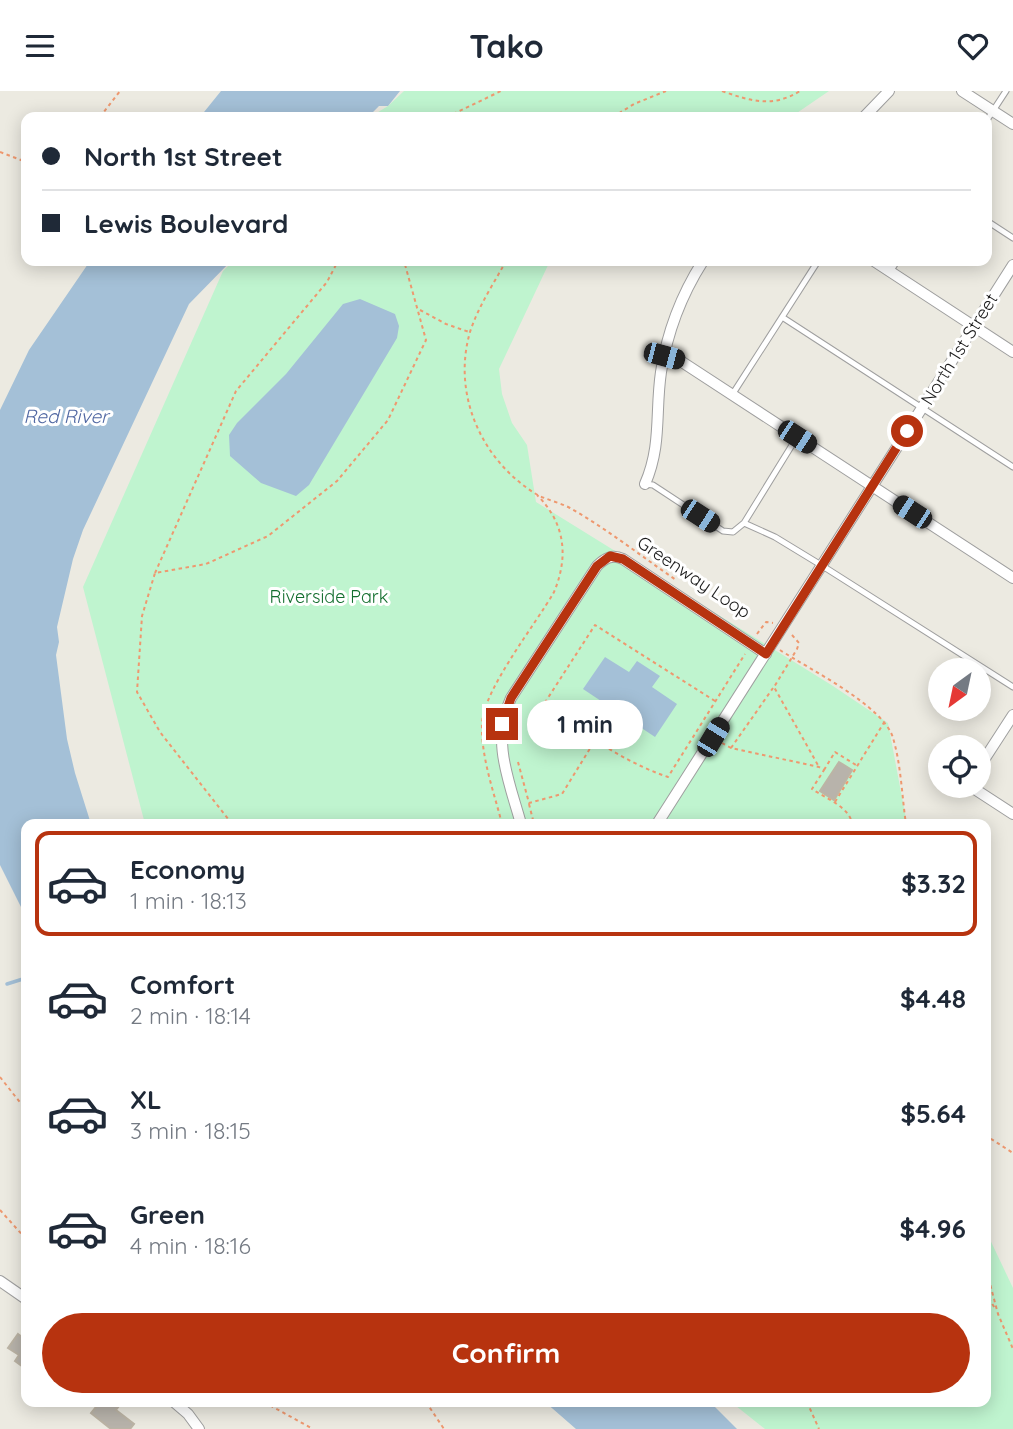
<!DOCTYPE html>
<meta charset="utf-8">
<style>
:root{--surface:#fff;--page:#f6f6f7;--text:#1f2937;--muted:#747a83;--line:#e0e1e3;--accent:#b7330f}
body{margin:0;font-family:Quicksand,sans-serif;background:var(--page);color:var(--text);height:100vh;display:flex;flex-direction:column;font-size:26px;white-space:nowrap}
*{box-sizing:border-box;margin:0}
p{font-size:23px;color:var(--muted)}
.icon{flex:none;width:38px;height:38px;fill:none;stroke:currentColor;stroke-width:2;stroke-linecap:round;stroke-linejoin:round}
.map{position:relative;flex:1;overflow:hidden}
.side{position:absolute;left:21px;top:728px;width:970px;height:588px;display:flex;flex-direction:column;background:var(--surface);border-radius:14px;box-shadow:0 4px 18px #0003}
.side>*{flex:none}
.banner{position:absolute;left:21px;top:21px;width:971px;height:154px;border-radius:14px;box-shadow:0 4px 18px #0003;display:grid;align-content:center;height:154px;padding:0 21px;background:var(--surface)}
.needle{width:46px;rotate:213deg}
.tools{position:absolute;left:928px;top:567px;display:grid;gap:14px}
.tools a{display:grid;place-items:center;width:63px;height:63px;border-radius:50%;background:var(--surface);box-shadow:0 4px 18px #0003;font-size:35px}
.end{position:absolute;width:32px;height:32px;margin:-16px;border:9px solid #b7330f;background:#fff;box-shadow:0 0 0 4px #fff}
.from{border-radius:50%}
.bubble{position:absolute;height:49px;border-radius:24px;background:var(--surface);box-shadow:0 4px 18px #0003;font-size:23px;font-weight:800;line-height:49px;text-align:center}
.car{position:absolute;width:21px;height:42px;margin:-21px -10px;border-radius:9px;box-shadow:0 0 5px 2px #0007;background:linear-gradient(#222 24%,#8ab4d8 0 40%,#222 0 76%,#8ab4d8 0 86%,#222 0)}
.banner b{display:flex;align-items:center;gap:24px;height:66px;font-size:26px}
.banner b+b{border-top:2px solid var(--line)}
.banner i{width:18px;height:18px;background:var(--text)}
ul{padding:12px 0 0;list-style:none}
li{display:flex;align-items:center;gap:21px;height:105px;margin:0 14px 10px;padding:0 7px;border:4px solid transparent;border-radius:14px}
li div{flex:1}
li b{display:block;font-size:26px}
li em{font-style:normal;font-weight:800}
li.active{border-color:var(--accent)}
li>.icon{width:63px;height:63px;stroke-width:1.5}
.cta{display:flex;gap:14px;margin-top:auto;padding:14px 21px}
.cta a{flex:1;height:80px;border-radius:42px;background:var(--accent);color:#fff;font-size:28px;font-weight:800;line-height:80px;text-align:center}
header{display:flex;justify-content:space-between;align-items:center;height:91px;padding:0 21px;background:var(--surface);font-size:32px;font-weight:800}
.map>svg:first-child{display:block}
.park{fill:#bff4cf}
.water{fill:#a4c0d7}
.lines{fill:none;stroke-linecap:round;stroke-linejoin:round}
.stream{stroke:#a4c0d7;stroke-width:3.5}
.building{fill:#b8b3ab;stroke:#bcb4a5;stroke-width:2}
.lane-casing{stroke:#9f9f9f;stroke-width:7}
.street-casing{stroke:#9f9f9f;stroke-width:12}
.path{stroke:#ee986f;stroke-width:2;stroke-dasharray:3.5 3.5;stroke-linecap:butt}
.lane{stroke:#fff;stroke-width:5}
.street{stroke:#fff;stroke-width:10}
.route{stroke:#b7330f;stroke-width:9}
.labels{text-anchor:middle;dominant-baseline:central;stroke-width:6;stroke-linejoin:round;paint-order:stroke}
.street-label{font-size:18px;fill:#1b1b1b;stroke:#fff}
.park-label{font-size:18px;fill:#136e2e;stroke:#fff}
.water-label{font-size:19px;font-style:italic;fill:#5067a2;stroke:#fff}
</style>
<header><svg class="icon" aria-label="menu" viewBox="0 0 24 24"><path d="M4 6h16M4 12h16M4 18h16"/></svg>Tako<svg class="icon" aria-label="heart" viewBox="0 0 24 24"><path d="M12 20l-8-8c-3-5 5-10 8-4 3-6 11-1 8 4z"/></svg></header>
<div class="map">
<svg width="1013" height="1338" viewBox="0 0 1013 1338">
<rect width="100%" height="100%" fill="#eceae1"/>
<path class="park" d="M404 0H829L791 26H370L388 15Z
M233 170H550L499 278 502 303 512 332 527 354 536 411 833 595 888 632 907 733H145L83 496 223 180Z
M985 1138 1013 1197V1338H765L731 1311H985Z"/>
<path class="water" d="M221 0H400L388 15H379L368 26H200Z
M90 170H231L189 213 83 439 73 468 57 536 59 551 56 564 67 648 75 682 91 733H26V826L0 774V319L29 259Z
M360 208 395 223 399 235 397 247 309 394 296 405 261 392 230 365 229 344 237 332 286 283 343 213Z
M605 566 629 581 637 570 660 585 652 596 677 613 655 646 583 598Z
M545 1311H710L737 1338H576Z"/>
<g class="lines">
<path class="stream" d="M7 893 26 887"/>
</g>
<path class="building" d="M839 671 852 679 834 709 820 700Z
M18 1243 26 1249V1278L15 1270 19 1264 8 1257Z
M100 1311H113L119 1315 116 1319 134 1333 130 1338H111L91 1322Z"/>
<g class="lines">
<defs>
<path id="lane" d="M987 29 1006 0
M987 130 1013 147
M890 181 897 170
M782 226 1013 376
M732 304 818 170
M645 393 653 394 723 440 733 441 744 432 797 346
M744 432 775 446 821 474 1013 596"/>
<path id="street" d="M962 0 1013 33
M864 26 889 0
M874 170 1013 261
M664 265 679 269 1013 487
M645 393C662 354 655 321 661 281 667 242 682 203 703 170
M978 678 1013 624
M970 695 1013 723
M521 733C509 689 491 651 511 607L597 475C605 467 612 463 623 468L766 563
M657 733 1013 174
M0 1190 26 1208
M174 1311 188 1323 199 1338"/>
</defs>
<use href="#lane" class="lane-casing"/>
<use href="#street" class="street-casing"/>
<path class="path" d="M722 0C750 10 773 17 800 0
M100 26 120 0
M447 26 501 0
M613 26 634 13 666 0
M0 61 26 71
M506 170C494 192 478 216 470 241 452 303 481 369 536 403 546 409 559 411 570 417 607 438 641 465 676 489
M420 219 446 233 469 241
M155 482 236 300 327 191 338 170
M757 543 766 531 773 532
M792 544 799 552 797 558 774 596 819 676
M780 559C809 578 884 615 893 647 901 673 902 706 906 733
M715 610 595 534 544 613C584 642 621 670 668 686L745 563
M722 652 731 657 819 676 824 679 812 698C825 707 850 716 852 733
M731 657 773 597
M518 671 529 712 562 703 594 651
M824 679 835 661 856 674
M835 711 885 630
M529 713 534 733
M232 733 160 641 137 601 142 525 155 482 206 473 268 445 337 390 388 329 426 249 404 170
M502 733C494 701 481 667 482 633 483 599 536 533 554 501 569 465 565 432 537 404
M0 986 26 1019
M985 1044 1013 1062
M0 1119 26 1148
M985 1174 998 1223 1013 1258
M985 1201 996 1219
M264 1311 313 1338
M426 1311 444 1338
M807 1311 819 1338"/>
<use href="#lane" class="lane"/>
<use href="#street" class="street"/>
</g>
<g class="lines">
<path class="route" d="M502 633 511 607 597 475 610 465 623 468 766 563 907 340"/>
</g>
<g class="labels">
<g class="street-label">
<text transform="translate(959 258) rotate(-58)">North 1st Street</text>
<text transform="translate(694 486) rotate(34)">Greenway Loop</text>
</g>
<g class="park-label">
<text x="329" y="505">Riverside Park</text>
</g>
<g class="water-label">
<text x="66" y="325">Red River</text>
</g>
</g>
</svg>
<div class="tools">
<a><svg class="needle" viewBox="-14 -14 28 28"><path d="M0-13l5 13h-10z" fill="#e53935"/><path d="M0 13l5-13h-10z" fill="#747a83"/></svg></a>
<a><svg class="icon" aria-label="locate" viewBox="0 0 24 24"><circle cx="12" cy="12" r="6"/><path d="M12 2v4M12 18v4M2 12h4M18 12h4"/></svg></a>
</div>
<i class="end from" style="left:907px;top:340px"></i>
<i class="end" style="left:502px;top:633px"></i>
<div class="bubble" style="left:527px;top:609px;width:116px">1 min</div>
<i class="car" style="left:664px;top:265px;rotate:105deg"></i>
<i class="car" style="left:797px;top:346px;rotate:123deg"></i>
<i class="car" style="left:912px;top:421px;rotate:303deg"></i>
<i class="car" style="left:700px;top:425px;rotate:123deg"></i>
<i class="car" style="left:713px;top:646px;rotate:31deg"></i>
<div class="banner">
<b><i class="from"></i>North 1st Street</b>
<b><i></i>Lewis Boulevard</b>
</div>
<section class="side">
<ul>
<li class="active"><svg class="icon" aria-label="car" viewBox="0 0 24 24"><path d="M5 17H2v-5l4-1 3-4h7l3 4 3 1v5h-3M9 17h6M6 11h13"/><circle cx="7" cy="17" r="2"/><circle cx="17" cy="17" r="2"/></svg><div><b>Economy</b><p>1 min · 18:13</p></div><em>$3.32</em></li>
<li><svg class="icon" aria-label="car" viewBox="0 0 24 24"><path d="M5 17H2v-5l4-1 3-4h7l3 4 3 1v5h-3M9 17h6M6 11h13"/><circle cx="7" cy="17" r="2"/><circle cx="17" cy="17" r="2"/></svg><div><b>Comfort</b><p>2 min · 18:14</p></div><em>$4.48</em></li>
<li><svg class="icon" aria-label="car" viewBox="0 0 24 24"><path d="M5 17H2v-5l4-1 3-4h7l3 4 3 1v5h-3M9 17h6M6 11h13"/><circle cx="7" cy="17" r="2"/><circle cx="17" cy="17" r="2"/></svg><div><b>XL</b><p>3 min · 18:15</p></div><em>$5.64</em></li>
<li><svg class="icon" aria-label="car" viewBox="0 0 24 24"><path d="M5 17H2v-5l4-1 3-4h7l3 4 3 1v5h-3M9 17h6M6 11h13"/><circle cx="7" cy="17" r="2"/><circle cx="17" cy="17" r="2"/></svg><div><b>Green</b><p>4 min · 18:16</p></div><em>$4.96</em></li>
</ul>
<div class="cta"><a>Confirm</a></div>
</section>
</div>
